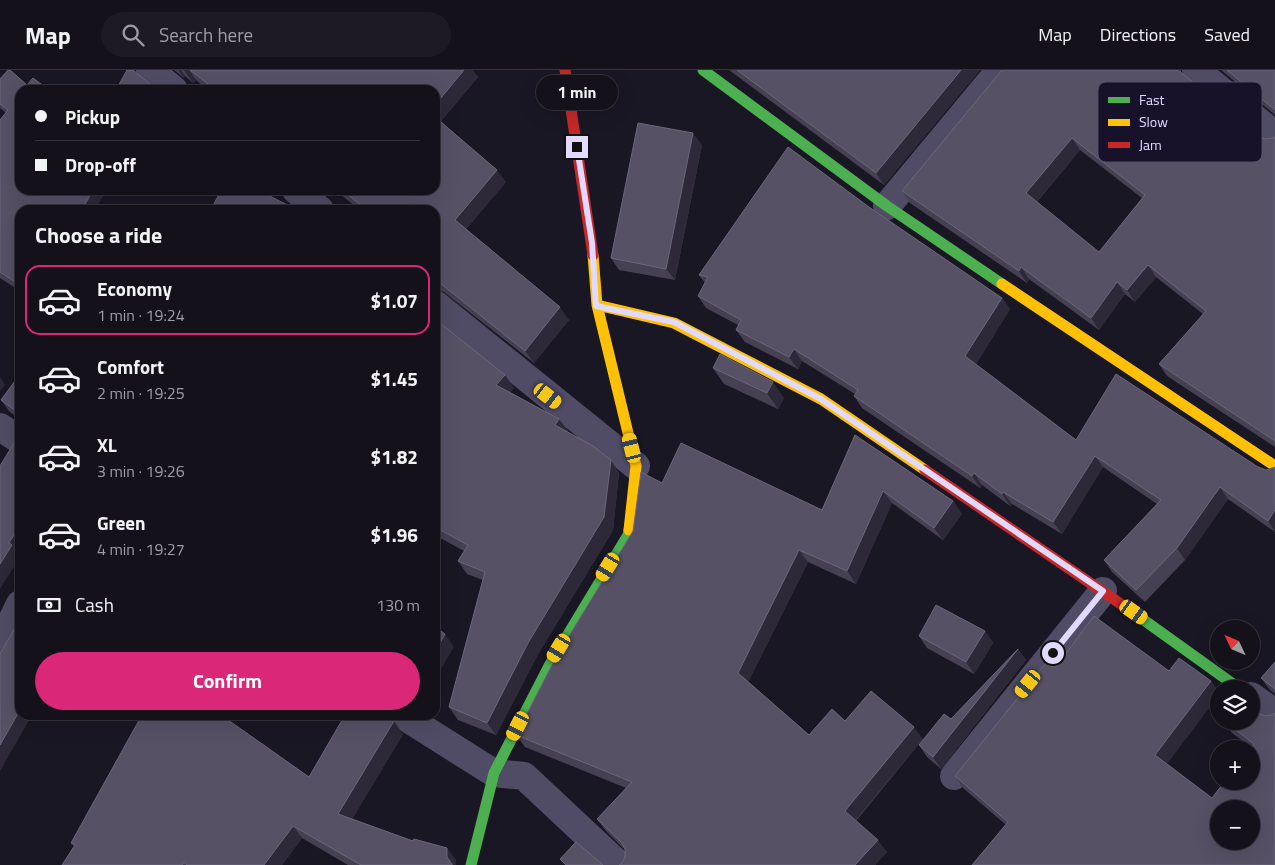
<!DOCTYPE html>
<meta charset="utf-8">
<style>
:root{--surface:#14111b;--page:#1d1a24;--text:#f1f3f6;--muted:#9d9da3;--line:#33313a;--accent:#db2777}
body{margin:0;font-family:"Titillium Web",sans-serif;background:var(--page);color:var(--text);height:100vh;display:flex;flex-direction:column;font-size:19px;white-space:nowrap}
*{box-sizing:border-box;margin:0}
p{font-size:16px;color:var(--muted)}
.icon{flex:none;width:28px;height:28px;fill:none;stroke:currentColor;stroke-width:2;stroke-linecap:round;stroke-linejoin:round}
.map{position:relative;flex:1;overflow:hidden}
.panel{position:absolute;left:15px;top:135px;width:425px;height:515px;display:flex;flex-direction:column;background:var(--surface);border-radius:15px;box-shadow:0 5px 20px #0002,0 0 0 1px var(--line)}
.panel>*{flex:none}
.banner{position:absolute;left:15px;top:15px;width:425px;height:110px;border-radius:15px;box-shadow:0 5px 20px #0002,0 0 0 1px var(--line);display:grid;align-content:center;height:110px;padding:0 20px;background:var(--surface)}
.needle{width:32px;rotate:314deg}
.tools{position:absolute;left:1210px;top:550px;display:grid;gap:10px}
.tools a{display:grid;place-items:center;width:50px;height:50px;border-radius:50%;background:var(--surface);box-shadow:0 5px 20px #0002,0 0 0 1px var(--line);font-size:25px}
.end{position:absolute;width:22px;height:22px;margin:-11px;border:6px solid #e1dafe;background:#111;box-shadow:0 0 0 2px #111}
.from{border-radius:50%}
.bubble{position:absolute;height:35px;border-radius:18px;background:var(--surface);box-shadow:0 5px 20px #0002,0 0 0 1px var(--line);font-size:16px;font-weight:700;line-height:35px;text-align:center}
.car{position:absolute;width:15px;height:30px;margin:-15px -8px;border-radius:6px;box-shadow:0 0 4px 1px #0007;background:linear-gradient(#f5c518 24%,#345 0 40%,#f5c518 0 76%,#345 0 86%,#f5c518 0)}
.banner b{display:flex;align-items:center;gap:18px;height:48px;font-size:19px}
.banner b+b{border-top:1px solid var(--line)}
.banner i{width:12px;height:12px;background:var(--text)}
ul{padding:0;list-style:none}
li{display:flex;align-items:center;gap:15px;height:70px;margin:0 10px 8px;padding:0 10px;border:2px solid transparent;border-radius:15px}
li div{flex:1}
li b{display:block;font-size:19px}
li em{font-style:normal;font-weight:700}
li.active{border-color:var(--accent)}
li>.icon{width:45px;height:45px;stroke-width:1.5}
h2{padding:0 20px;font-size:22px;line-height:60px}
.pay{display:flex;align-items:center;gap:12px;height:55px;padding:0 20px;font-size:19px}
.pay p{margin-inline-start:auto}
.primary-button{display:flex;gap:10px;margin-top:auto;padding:10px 20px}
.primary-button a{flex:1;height:58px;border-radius:30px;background:var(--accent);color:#fff;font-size:20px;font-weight:700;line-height:58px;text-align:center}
header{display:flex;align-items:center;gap:30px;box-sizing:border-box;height:70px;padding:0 25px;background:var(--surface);border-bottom:1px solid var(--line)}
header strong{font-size:24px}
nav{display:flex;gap:28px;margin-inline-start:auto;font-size:18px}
.search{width:350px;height:45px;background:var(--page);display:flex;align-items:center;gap:12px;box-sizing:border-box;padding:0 18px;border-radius:28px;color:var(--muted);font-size:19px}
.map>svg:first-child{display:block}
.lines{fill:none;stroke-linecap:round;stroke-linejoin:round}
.street{stroke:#504c65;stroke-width:28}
.fast{stroke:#4caf50;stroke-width:11}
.slow{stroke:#ffc107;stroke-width:11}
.jam{stroke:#c62828;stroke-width:11}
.wall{fill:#454153;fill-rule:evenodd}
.shaded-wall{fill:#2d2938}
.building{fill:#565165;stroke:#6b667d;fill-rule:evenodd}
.route{stroke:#e1dafe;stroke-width:6}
.key{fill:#17112a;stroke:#544d6a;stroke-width:1}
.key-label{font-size:14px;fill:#e1dafe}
</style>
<header>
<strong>Map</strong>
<div class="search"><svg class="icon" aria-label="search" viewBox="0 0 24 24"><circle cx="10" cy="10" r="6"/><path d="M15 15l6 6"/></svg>Search here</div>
<nav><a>Map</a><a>Directions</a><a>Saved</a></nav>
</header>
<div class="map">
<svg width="1275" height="795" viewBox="0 0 1275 795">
<rect width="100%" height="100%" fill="#1a1724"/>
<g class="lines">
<path class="street" d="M150 0 174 20
M1196 0 1275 65
M296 120 320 140
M887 136 1000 0
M435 234 636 396
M0 357 20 370
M0 575 20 534
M1251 626 1275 643
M402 645 494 703 524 706 619 795
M954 706 1103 521"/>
<path class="fast" d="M703 0 887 136 1002 214
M1134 543 1240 619
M471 795 494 703 550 594 628 465 629 460"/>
<path class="slow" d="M593 185 597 235 636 396 629 460
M1002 214 1275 396
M597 235 674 253 821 329 925 400"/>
<path class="jam" d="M565 0 593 185
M925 400 1134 543"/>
</g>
<path class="wall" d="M174 0H472L478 7 441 51 506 112 466 159 569 250 534 293 444 222 437 219H435V140H360L335 120H435V20H208L196 10 193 13 185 6 184 8Z
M729 0H980L884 115Z
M1181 0V3L1257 65 1265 69 1273 68 1275 66V377L1167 306 1159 294 1203 244 1156 207 1135 232 1125 224 1099 260 1029 209 1027 213 910 133 902 121ZM1080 80 1142 128 1099 182 1037 132Z
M1221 0H1275V45Z
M0 9 106 120 95 140H20V221L0 208V50L6 43 0 38Z
M702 75 675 210 619 200 611 188Z
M214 134 297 140H219Z
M869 137 1002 228 1010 239 976 294 1076 370 1258 397 1266 400 1275 397V462L1228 429 1185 490 1145 532 1112 502 1104 490 1157 434 1103 397 1062 464 1012 434 1010 436 982 415 980 418 862 338 854 326 855 324 802 291 798 299 745 272 736 260 738 255 706 238 698 226 705 213 699 205Z
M435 248 514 318 510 322 559 349 568 361 567 362 619 403 613 460 537 586 496 665 458 650 449 637 483 510 467 504 458 491 464 481 435 465Z
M713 298 784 328 778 339 724 314Z
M20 304V350L9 341 1 330Z
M855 365 953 431 962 444 943 470 892 433 856 514 808 492 748 612 809 665 845 651 923 669 856 751 887 782 875 795H619L622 793 625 787V780L606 761 597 749 626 718 525 677 516 665 662 413 822 440Z
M985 561 993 573 974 604 927 578 919 566Z
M1018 579 1026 590 941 699 927 687 919 675 951 649Z
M1275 592V624L1270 620 1261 608Z
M1055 598 1169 601 1211 611 1219 622V625L1166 694 1212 728 1251 677 1232 663 1224 651 1272 645 1275 795 1005 754 963 718 955 706Z
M403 664 352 749 456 790V795H348L302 768 282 795H62L74 776 71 773 309 707Z"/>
<path class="shaded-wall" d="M178 0H181L185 6 184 8Z
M184 0H189L196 10 193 13Z
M464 0H472L478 7 438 54 435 50V35Z
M961 0H980L884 115 876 103Z
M693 63 702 75 675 210 666 199Z
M1072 68 1080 80 1034 135 1026 123Z
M497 100 506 112 464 162 455 150Z
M93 120H106L95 140H82Z
M1148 195 1156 207 1135 232 1127 220Z
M1021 197 1029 209 1027 213 1019 201Z
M1117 212 1125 224 1099 260 1091 248Z
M1002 228 1010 239 974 298 965 286Z
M560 237 569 250 534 293 525 281Z
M794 279 802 291 798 299 789 287Z
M505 305 514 318 505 328 496 315Z
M0 307 5 315 0 321Z
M773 312 784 328 778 339 767 323Z
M559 349 568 361 564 368 555 355Z
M1095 386 1103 397 1062 464 1053 452Z
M611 390 619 403 613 460 537 586 496 665 487 653Z
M974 403 982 415 980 418 972 406Z
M1220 417 1228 429 1185 490 1177 478Z
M883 421 892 433 856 514 847 501Z
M1003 422 1012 434 1010 436 1002 424Z
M953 431 962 444 943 470 934 458Z
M1275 440V462L1268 451Z
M20 455V480L18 484 20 487 0 519V494L9 473Z
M799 480 808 492 746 616 738 603Z
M985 561 993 573 974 604 966 592Z
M445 564 454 577 435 609V582Z
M1018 579 1026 590 941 699 933 687Z
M1211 611 1219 622V625L1164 698 1155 685Z
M20 640V645H32L0 701V675Z
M394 651 403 664 347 757 338 744Z
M914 657 923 669 853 753 845 741Z
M293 756 302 768 282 795H264Z
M878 770 887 782 875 795H855Z
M447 778 456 790V795H453L447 787Z"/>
<path class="building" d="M8 0H10L27 15 33 8 49 20H20V120H93L82 140H20V215L0 202V50L8 40 0 34V9Z
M127 0H133L157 20H116Z
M190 0H464L435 35V20H216Z
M737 0H961L876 103Z
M1002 0H1178L1257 65 1265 69 1273 68 1275 66V371L1159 294 1206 241 1148 195 1127 220 1117 212 1091 248 1021 197 1019 201 902 121ZM1072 68 1145 125 1099 182 1026 123Z
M1227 0H1275V40Z
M435 47 497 100 455 150 560 237 525 281 435 209V140H367L342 120H435Z
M638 53 693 63 666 199 611 188Z
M788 77 869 137 1002 228 965 286 1076 370 1116 304 1258 397 1266 400 1275 397V440L1268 451 1220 417 1177 478 1136 520 1104 490 1161 430 1095 386 1053 452 1003 422 1002 424 974 403 972 406 854 326 858 320 794 279 789 287 736 260 741 250 698 226 708 207 699 205Z
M221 120H258L297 140H226L214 134Z
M435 249 505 305 496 315 559 349 555 355 593 376 611 390 604 447 528 573 487 653 449 637 485 502 458 491 468 475 435 457Z
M720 284 773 312 767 323 713 298Z
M20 304V344L1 330Z
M855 365 953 431 934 458 883 421 847 501 799 480 738 603 809 665 832 639 845 651 871 621 914 657 845 741 878 770 855 795H619L622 793 625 787V779L621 772 597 749 632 712 516 665 555 589 633 461 641 402 662 413 681 373 822 440Z
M19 372 20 373V455L9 473 12 475 0 494V396L14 373Z
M936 535 985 561 966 592 919 566Z
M1094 546 1169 601 1179 588 1211 611 1155 685 1212 728 1225 711H1251V679H1250L1254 674 1224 651H1251V638L1264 646 1272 645 1275 643V795H972L1008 752 955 706 1046 593 1055 598ZM1219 739H1251V771H1219Z
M20 549V640L0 675V584Z
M435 557 445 564 435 582Z
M1018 579 933 687 919 675 944 644 951 649Z
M1275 592V619L1261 608Z
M142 645H221L309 707 345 645H386L394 651 338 744 413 771 414 769 447 778V787L452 794V795H361L293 756 264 795H187L184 792 182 795H62L75 775 71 773Z
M576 772 603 795H566L560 789Z"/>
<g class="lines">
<path class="route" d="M577 77 592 173 596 236 674 252 821 329 1103 521 1053 583"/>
</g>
<rect x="1098" y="12" width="164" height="80" rx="8" class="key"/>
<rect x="1108" y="27" width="22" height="6" fill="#4caf50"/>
<rect x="1108" y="49" width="22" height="7" fill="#ffc107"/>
<rect x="1108" y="72" width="22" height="6" fill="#c62828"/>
<g class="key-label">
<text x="1139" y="35">Fast</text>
<text x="1139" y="57">Slow</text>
<text x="1139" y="80">Jam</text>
</g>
</svg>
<div class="tools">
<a><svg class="needle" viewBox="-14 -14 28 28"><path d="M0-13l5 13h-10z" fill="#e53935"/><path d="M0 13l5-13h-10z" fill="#9d9da3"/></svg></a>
<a><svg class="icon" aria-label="layers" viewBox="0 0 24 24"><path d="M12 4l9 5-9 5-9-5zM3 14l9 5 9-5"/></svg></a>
<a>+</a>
<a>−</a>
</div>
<i class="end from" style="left:1053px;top:583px"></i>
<i class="end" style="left:577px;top:77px"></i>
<div class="bubble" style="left:536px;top:5px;width:82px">1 min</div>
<i class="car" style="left:548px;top:326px;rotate:128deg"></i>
<i class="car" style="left:632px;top:378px;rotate:346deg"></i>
<i class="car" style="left:608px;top:497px;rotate:211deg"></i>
<i class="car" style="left:1134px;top:542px;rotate:125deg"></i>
<i class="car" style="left:559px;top:578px;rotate:211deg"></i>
<i class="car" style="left:1028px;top:614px;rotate:219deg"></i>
<i class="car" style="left:518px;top:656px;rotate:207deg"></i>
<div class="banner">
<b><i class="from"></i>Pickup</b>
<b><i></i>Drop-off</b>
</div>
<section class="panel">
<h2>Choose a ride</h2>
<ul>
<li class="active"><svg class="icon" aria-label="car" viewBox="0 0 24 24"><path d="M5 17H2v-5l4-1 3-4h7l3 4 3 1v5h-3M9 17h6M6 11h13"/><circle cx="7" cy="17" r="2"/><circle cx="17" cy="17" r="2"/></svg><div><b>Economy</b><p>1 min · 19:24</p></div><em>$1.07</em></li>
<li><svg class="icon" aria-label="car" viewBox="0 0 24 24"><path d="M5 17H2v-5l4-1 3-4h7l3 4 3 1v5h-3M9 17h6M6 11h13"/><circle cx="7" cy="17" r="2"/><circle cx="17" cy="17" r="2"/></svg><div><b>Comfort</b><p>2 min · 19:25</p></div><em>$1.45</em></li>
<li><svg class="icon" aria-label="car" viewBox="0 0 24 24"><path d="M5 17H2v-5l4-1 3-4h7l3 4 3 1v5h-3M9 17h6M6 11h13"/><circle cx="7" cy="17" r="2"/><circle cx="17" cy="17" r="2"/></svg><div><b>XL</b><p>3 min · 19:26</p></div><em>$1.82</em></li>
<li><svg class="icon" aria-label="car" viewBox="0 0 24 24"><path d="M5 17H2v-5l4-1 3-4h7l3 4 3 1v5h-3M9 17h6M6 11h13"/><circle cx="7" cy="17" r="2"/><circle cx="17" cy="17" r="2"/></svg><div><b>Green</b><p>4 min · 19:27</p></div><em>$1.96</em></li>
</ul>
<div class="pay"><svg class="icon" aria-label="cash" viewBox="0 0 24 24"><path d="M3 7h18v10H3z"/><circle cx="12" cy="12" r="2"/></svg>Cash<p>130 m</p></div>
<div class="primary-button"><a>Confirm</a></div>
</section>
</div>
